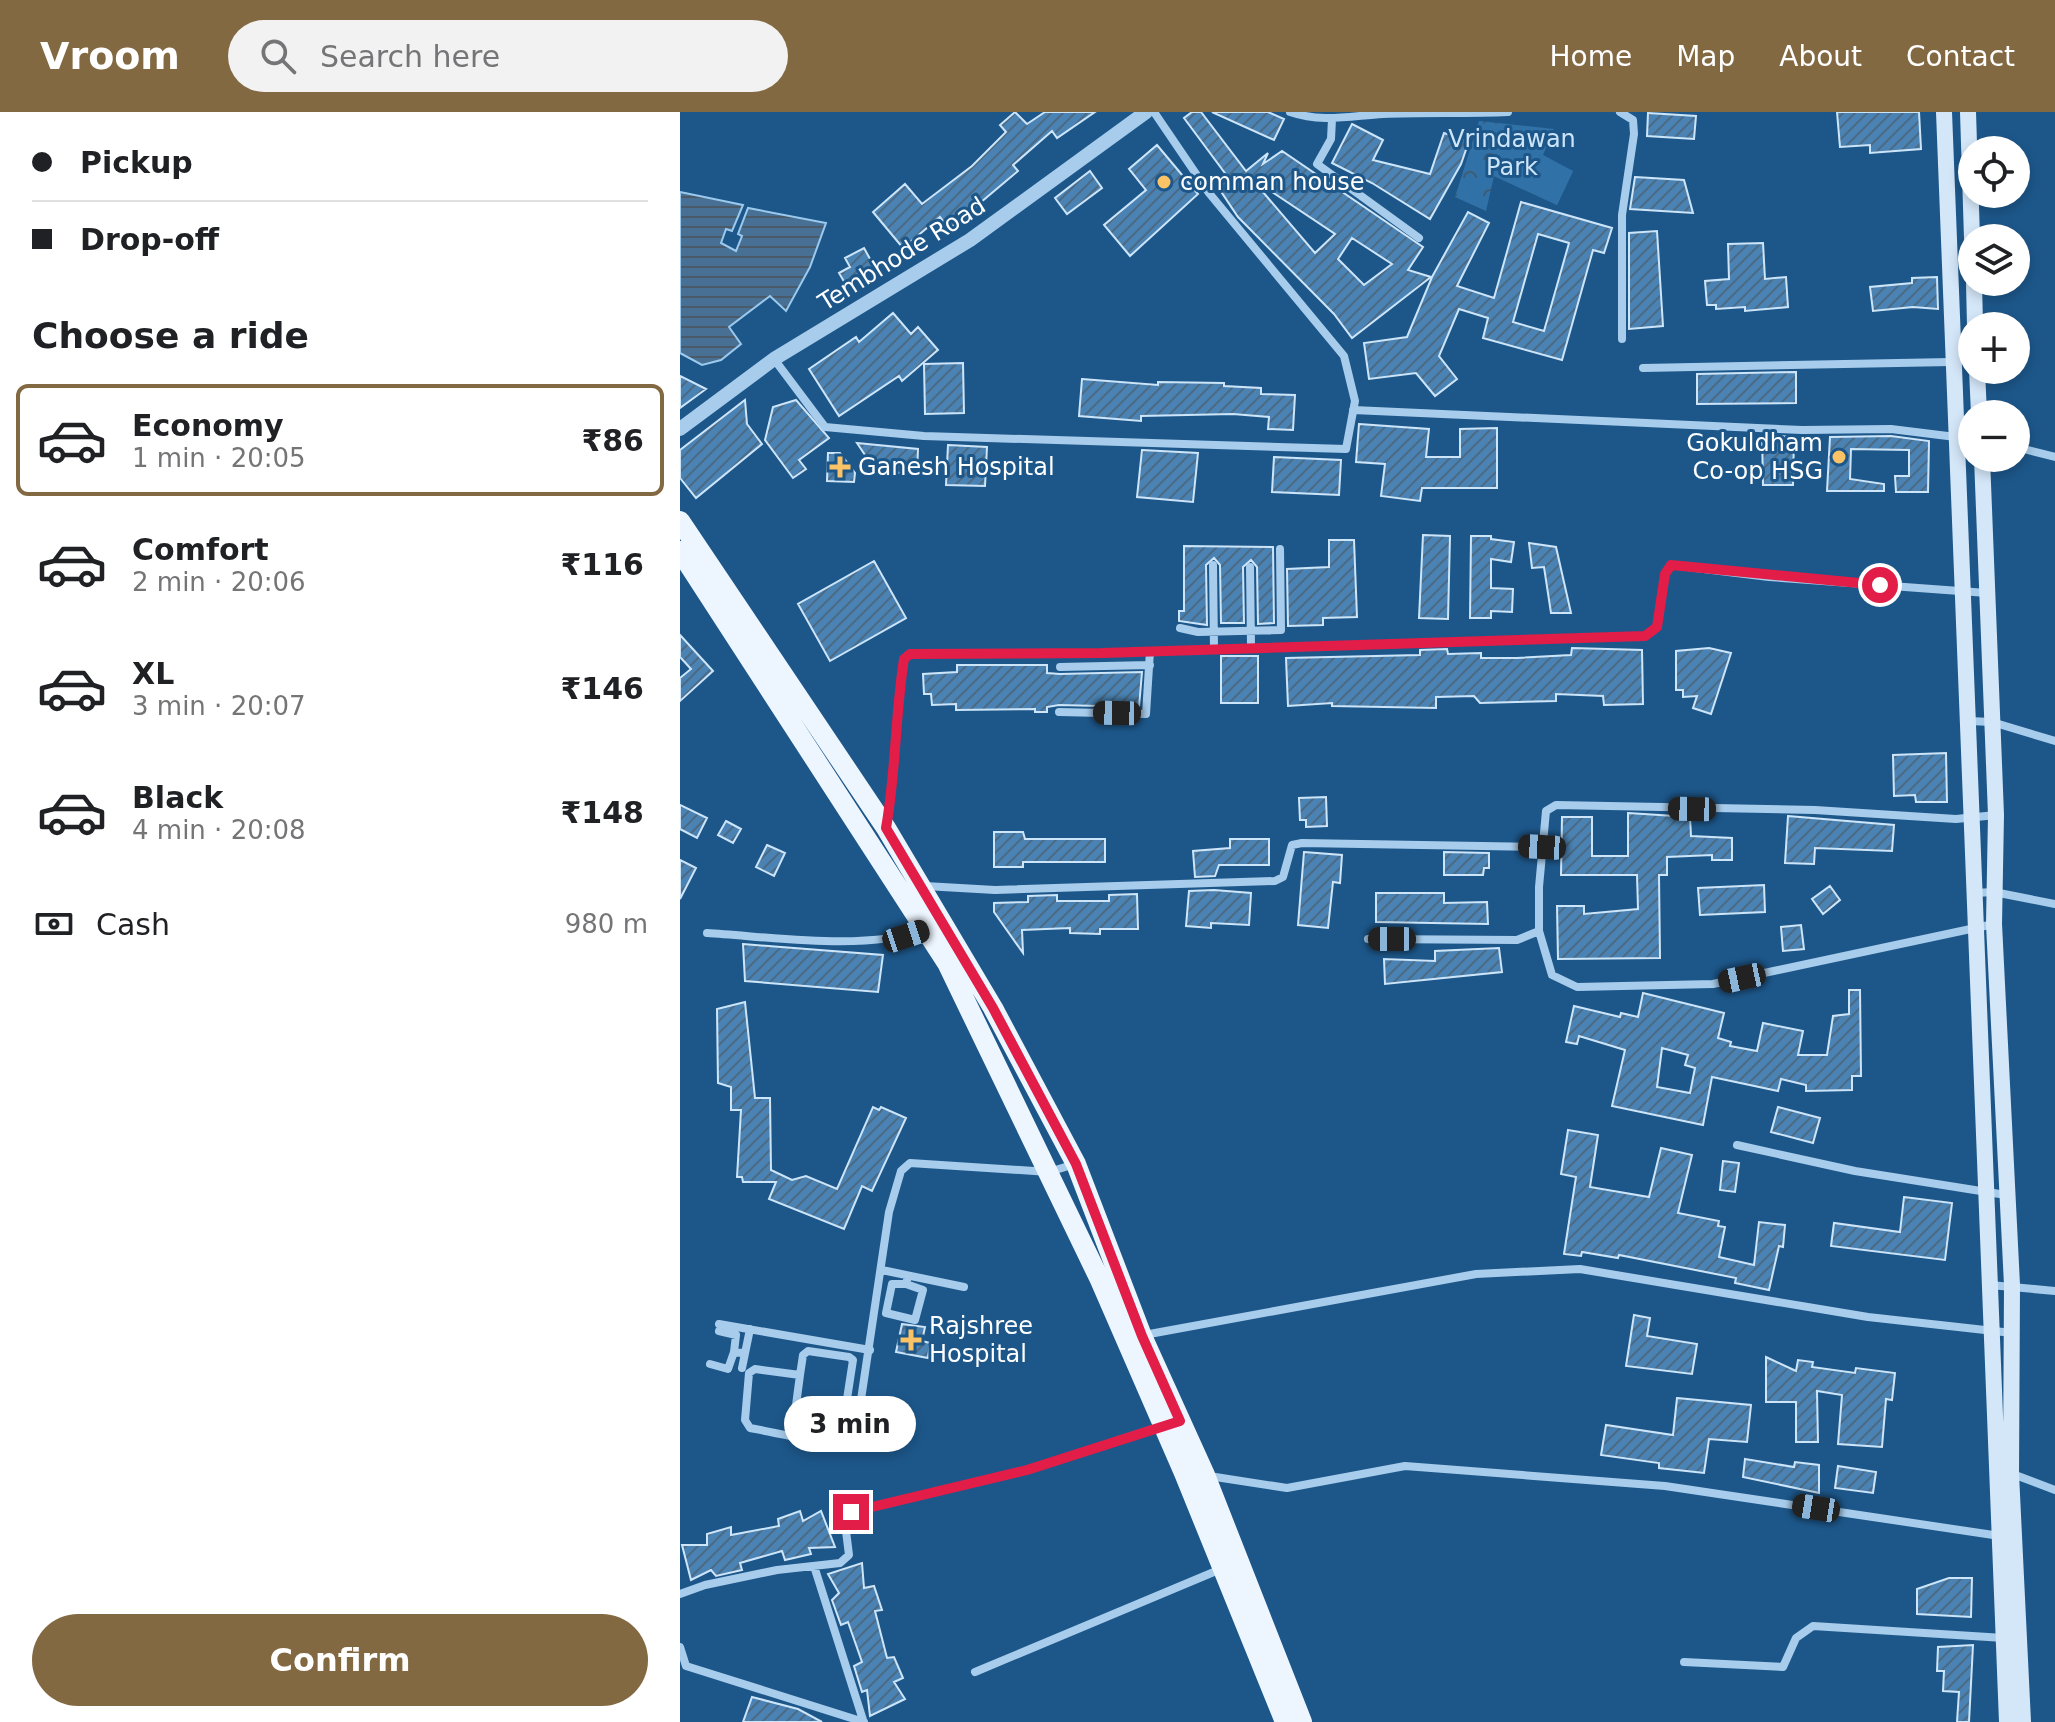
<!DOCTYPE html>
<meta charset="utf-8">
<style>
:root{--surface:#fff;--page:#f2f2f2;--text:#202124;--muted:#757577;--line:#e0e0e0;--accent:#836942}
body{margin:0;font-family:"DejaVu Sans",sans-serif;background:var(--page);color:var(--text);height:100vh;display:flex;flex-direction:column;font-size:30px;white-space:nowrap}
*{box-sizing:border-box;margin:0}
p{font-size:26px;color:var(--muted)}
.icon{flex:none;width:44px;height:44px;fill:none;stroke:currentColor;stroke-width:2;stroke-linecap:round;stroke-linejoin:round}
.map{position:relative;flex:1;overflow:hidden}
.drawer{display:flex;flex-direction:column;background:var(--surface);width:680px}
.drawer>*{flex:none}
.guide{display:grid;align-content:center;height:176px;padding:0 32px;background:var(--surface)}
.buttons{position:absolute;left:1278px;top:24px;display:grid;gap:16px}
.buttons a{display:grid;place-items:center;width:72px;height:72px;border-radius:50%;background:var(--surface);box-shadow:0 4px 12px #0003;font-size:40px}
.end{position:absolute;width:36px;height:36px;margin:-18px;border:10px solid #e11d48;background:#fff;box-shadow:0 0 0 4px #fff}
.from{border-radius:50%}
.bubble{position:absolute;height:56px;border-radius:28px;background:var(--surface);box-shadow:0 4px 12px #0003;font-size:26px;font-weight:800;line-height:56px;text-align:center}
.car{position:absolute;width:24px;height:48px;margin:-24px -12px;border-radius:10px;box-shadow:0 0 6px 2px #0007;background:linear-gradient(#222 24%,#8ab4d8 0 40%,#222 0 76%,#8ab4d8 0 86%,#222 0)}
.guide b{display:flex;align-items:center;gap:28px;height:76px;font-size:30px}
.guide b+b{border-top:2px solid var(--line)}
.guide i{width:20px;height:20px;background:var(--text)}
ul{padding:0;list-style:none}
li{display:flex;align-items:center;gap:24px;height:112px;margin:0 16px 12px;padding:0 16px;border:4px solid transparent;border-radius:12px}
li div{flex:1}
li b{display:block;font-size:30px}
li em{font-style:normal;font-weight:800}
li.selected{border-color:var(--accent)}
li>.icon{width:72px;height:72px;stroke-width:1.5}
h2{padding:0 32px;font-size:36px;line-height:96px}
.pay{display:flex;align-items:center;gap:20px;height:88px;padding:0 32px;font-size:30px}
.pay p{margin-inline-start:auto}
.primary-button{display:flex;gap:16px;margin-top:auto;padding:16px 32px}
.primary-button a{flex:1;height:92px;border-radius:48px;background:var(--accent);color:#fff;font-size:32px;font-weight:800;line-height:92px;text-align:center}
header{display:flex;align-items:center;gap:48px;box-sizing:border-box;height:112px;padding:0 40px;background:var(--accent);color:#fff}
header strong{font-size:38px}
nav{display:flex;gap:44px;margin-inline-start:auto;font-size:28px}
.search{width:560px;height:72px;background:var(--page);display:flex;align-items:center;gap:20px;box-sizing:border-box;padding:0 28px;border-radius:44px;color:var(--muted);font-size:30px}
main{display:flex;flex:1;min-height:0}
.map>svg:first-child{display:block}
.forest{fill:url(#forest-crowns)}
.pitch{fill:#3071a7}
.water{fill:url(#water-rules);stroke:#9bcaee;stroke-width:2}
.building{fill:url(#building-hatch);stroke:#cde5f9;stroke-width:2;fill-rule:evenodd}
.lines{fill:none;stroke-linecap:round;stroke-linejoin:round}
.minor{stroke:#a8cdec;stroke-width:8}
.tertiary{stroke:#a8cdec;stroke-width:14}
.secondary{stroke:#d4e7f9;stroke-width:16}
.primary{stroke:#edf6ff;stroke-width:20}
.route{stroke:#e11d48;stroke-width:10}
.poi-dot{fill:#fbc266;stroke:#1d578a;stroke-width:3}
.labels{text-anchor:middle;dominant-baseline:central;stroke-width:6;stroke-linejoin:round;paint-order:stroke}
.park-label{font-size:24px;fill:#cde5f9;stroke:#1d578a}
.poi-label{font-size:24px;fill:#fff;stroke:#1d578a;text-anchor:start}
.street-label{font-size:24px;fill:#fff;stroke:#1d578a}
</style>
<header>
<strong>Vroom</strong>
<div class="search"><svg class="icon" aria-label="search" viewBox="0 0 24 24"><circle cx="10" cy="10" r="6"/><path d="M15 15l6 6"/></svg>Search here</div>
<nav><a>Home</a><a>Map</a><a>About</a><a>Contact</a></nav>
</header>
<main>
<section class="drawer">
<div class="guide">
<b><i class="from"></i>Pickup</b>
<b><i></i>Drop-off</b>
</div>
<h2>Choose a ride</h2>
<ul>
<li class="selected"><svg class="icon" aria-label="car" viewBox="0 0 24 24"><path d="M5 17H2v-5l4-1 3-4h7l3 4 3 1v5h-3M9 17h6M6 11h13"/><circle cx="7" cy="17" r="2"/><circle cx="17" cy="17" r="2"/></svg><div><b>Economy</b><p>1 min · 20:05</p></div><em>₹86</em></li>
<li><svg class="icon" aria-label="car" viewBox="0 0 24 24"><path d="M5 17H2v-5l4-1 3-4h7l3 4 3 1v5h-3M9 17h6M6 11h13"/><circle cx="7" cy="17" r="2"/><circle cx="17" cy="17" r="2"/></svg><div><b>Comfort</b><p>2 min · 20:06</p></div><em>₹116</em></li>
<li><svg class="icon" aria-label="car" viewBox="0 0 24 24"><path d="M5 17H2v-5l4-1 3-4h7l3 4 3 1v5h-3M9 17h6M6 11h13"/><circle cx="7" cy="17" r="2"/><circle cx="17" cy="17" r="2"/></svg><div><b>XL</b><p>3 min · 20:07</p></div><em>₹146</em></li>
<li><svg class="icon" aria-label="car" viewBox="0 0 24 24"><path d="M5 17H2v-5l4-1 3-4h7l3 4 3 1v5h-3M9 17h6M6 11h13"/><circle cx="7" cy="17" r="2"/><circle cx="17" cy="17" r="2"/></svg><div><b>Black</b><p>4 min · 20:08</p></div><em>₹148</em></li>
</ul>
<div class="pay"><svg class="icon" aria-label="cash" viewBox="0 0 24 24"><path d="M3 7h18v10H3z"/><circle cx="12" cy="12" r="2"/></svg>Cash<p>980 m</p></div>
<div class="primary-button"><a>Confirm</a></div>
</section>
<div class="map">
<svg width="1375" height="1610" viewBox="0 0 1375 1610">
<defs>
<pattern id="forest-crowns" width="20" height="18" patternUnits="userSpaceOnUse" patternTransform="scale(2)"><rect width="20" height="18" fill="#3071a7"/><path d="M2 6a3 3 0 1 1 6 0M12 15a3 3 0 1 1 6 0" fill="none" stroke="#415b70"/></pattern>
<pattern id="water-rules" width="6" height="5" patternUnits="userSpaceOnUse" patternTransform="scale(2)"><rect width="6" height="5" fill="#477094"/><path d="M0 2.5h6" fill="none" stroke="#4a5a69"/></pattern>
<pattern id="building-hatch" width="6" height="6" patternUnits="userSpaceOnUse" patternTransform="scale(2)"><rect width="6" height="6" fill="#4a83b3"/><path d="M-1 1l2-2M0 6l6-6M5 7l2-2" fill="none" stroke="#4b6a85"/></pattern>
</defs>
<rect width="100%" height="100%" fill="#1d578a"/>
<path class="forest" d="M799 9 874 17 863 43 893 59 877 93 814 64 806 99 775 85Z"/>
<path class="pitch" d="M830 30 893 59 877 93 814 64Z"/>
<path class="water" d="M0 80 63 93 52 119 46 117 41 131 56 139 62 124 58 122 68 96 146 111 130 155 106 199 90 184 49 215 61 232 41 248 22 253 0 241Z"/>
<path class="building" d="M335 0 347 12 365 0H415L377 26 372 19 333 53 338 59 269 117 260 105 223 136 193 100 225 72 242 92 292 54 326 20 320 13Z
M512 0H521L566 59 588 41 583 52 602 39 743 135 728 158 751 165 672 226 654 202 558 105 538 75 550 68 504 6ZM571 66 655 122 635 141ZM672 126 712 152 684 173 658 147Z
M532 0H588L604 7 594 28Z
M1157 0H1239L1241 37 1190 41V33L1160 35Z
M968 1 1016 4 1014 27 967 24Z
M672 12 703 28 693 48 750 62 764 21 789 29 781 52 750 107 692 71 652 51Z
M477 33 518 82 450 144 424 113 466 78 449 57Z
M410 59 422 76 387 102 375 86Z
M955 65 1004 68 1013 101 950 97Z
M841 90 932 116 924 141 913 138 882 248 803 226 808 206 779 197 759 244 777 267 755 284 736 261 689 267 684 231 727 225 752 165 788 100 809 111 777 174 814 186ZM858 122 889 131 864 219 833 210Z
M977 119 983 214 949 217V121Z
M1083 131 1085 167 1106 165 1108 195 1065 199V195L1036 197V193H1027L1025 169 1049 167 1048 132Z
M184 136 195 156 166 173 159 161 170 155 165 146Z
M1257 165 1258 197 1233 195 1193 199 1190 175 1232 171V166Z
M213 201 231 222 238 215 258 238 222 269 219 264 159 304 129 257 176 225 179 230Z
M283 251 284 301 245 302 244 252Z
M1116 260V291L1017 292V262Z
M0 264 26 277 0 296Z
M402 267 478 273V270L544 271V274L581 276V282L615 283 613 318 588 317 589 305 553 302 461 304V309L399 304Z
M65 288 67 312 82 332 16 386 0 366V338Z
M116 288 149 326 119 348 126 357 113 366 85 328 93 295Z
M679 312 749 317 746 345H780V317L817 316V376H742L740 389 701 384 705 352 676 350Z
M1082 323 1114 325 1113 373H1083Z
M1211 324 1249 329 1248 380H1216L1215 364H1229V338L1171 337 1170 367 1204 372V379H1147L1150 325Z
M177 331 238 337 237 363 195 358Z
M268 333 307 335 305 374 266 373Z
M462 338 518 341 513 390 457 385Z
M148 341H160L175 361 174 370 147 369Z
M594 345 661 348 659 383 592 380Z
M743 423 770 424 768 507 739 506Z
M791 424H811V427L834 430 831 450 811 447V476L833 477 832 500 811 499V506H790Z
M649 428H674L677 505 643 506V513L608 514 607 457 649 455Z
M849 431 876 435 891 501H871L864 455 852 456Z
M504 434 593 435 594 511 578 512 577 455 571 448 563 455 564 511H541L540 453 534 446 526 453 527 513 499 509V499H504Z
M194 449 226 506 150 549 118 492Z
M0 523 33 559 0 589V566L11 557 0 545Z
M892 536 962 538 963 592 924 593 923 584 876 582V589L800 591 794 584 756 585V596L652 594V591L608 594 606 546 740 543V538L767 537 768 542 801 541V546H837L891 543Z
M1029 536 1051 541 1031 602 1013 596 1017 584 1003 585V578H996V539Z
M541 544H578V591H541Z
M277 553H367V561L380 562 462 560 459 595 379 593 367 595V600H355V597L276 598V592L252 593 251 582H244L243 562 277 560Z
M1266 641 1267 690H1236L1235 683 1214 684 1213 643Z
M646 685 647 714 626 715V708H620L619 686Z
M0 693 27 706 17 726 0 717Z
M948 701 1010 705 1011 724 1052 726V748H1032V743L987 745V763H979L980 846 878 847 877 794H904V802L958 797 957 763H881L882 705H912V744H948Z
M1108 704 1214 713 1212 739 1135 736 1134 752 1105 751Z
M46 709 61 717 53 731 38 723Z
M314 720H343L345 727H425V750H343V755H314Z
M550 727H589V753H539L535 764 515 765 513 739 550 736Z
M87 733 105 741 94 764 76 755Z
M624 740 662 743 660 771 653 770 648 816 618 813Z
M764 740 809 741V756H804L803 763H764Z
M0 748 16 756 0 787Z
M1084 773 1085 800 1020 803 1018 776Z
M1150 774 1160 788 1143 802 1132 787Z
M534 778 571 781 569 813 531 811V816L506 814 509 779Z
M696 781H764V791L807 790 808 812 696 810Z
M457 782 458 817H420V822L390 821V816L342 818 343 841 314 800V791L348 790V784L377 783V789H429V783Z
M1121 813 1124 837 1103 839 1101 815Z
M63 832 203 843 198 880 65 869Z
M819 836 822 860 705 872 704 847 755 849V839Z
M1169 878H1180L1181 964H1172V978L1126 979V973L1101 967 1098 979 1032 965 1023 1013 932 994 945 938 899 924 897 932 886 930 894 894 940 905 941 901 958 905 963 881 1044 901 1038 926 1051 930 1050 934 1077 939 1083 911 1123 919 1118 943H1147L1153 904 1169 902ZM982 936 1008 943 1005 953 1015 956 1010 981 977 975Z
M65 890 75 986H90L91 1058 112 1068 126 1064 157 1077 193 995 199 998 201 995 226 1006 192 1079 182 1074 164 1117 89 1087 96 1070H63L62 1065H57L61 998H51V975L38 971 37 897Z
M1098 995 1140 1006 1133 1031 1091 1020Z
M888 1018 918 1023 910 1075 969 1085 981 1036 1012 1043 998 1101 1039 1109 1038 1114 1045 1115 1039 1145 1074 1153 1079 1110 1105 1113 1103 1135 1099 1134 1089 1178 1055 1171 1056 1166 939 1143 938 1146 902 1140 901 1144 884 1142 896 1065 881 1062Z
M1043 1049 1059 1051 1055 1080 1040 1078Z
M1224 1085 1272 1091 1265 1148 1151 1134 1154 1111 1220 1120Z
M954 1203 970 1206 967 1224 1017 1232 1012 1262 946 1254Z
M222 1212 245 1215 242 1229 250 1231 248 1246 216 1240Z
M1086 1245 1116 1259 1118 1248 1133 1250 1132 1255 1175 1261 1176 1256 1215 1261 1212 1288 1206 1287 1202 1335 1158 1332 1162 1283 1137 1279 1138 1330H1116V1290H1086Z
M997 1286 1071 1293 1067 1330 1029 1327 1024 1361 979 1356V1351L921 1343 926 1313 993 1323Z
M1065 1347 1114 1355 1115 1350 1139 1353V1381L1063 1365Z
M1158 1354 1196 1360 1193 1381 1155 1376Z
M120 1399 123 1409 141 1399 155 1435 129 1436 131 1442 105 1448 102 1439 60 1451 62 1458 36 1464 31 1458 11 1468 2 1433H27V1422L51 1415V1423L99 1414 98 1407Z
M182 1451 184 1476 194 1474 202 1498 195 1499 207 1546 214 1545 223 1566 214 1570 225 1587 190 1604 187 1578 182 1580 174 1554 182 1550 168 1510 161 1513 152 1488 159 1481 148 1462Z
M1269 1466H1292L1291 1505 1237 1502V1477Z
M1293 1533 1289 1610H1277L1279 1580 1263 1579 1264 1559H1257L1258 1535Z
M72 1585 118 1597 142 1610H63Z"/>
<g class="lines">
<path class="minor" d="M610 0C642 11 670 4 703 2 744 0 786 2 828 0
M940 0 953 8 954 22 942 103V227
M652 7 651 27 637 52 739 126
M94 247 145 315 244 324 666 337 675 289 664 244 529 81 474 0
M963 256 1271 250
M673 298 1122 318 1211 317 1292 327
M1336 335 1375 345
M533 453 534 536
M570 455 571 534
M500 516 518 520 601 518 600 437
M380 555 470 553
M379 600 466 602 470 539
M1289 609 1312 610 1375 629
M207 713C216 658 215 603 224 547L230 542 422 541 965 524 977 515 985 462 991 453 1089 465 1307 481
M245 774 315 778 595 769 603 765 612 733 622 731 862 735
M1294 781 1314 780 1375 792
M859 819 872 863 897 875 1033 872 1314 812
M27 821C93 825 183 839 246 818
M688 827 837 828 859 819V775L866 699 876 693 1135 698 1276 707 1316 703
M1057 1033 1175 1059 1326 1083
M202 1158 284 1175
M226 1172H212L206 1201 235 1208 243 1178 226 1172 228 1164
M1310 1173 1375 1179
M39 1212 190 1238
M39 1219 56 1223 54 1240 65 1241
M464 1223 796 1162 900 1157 1188 1205 1332 1221
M30 1252 48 1257 54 1240
M62 1256 70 1217
M112 1323 120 1263
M161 1326 173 1248 169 1245 128 1239 123 1243 120 1263 75 1257 69 1261 65 1308 70 1316C95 1320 156 1338 176 1321L209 1100 221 1059 230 1051 369 1060 395 1052
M1330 1361 1375 1378
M529 1364 607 1376 725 1354 985 1374 1320 1424
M134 1454 183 1608
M0 1482 25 1473 97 1458 160 1451 169 1443 165 1411 171 1400 347 1358 482 1314
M0 1535 6 1554 184 1610
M1004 1550 1103 1555 1116 1526 1133 1514 1324 1526
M295 1560 541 1457"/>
<path class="tertiary" d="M0 317 94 247 290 128 466 0"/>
<path class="secondary" d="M1264 0 1327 1610
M1288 0 1292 126
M1294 170 1295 214
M1297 258 1299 302
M1302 346 1316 703 1314 812 1332 1173 1331 1362 1343 1610"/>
<path class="primary" d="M0 409 206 716 313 896 396 1052 462 1224 525 1363 622 1610
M0 439 267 851 420 1168 504 1361 605 1610"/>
</g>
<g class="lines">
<path class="route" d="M171 1400 347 1358 500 1309 462 1224 396 1052 313 896 206 716C216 660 215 604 224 547L230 542 422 541 965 524 977 515 985 462 991 453 1200 473"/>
</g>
<g class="poi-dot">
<circle cx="484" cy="70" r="8"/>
<circle cx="1159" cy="345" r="8"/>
<path d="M156 343h8v8h8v8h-8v8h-8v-8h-8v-8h8z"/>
<path d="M227 1216h8v8h8v8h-8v8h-8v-8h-8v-8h8z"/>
</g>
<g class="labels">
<g class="park-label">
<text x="832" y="27">Vrindawan<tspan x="832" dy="28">Park</tspan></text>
</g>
<g class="poi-label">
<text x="500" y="70">comman house</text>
<text x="1143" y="331" text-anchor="end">Gokuldham<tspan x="1143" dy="28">Co-op HSG</tspan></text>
<text x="178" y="355">Ganesh Hospital</text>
<text x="249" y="1214">Rajshree<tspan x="249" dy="28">Hospital</tspan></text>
</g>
<g class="street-label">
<text transform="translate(222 142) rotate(-32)">Tembhode Road</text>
</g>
</g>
</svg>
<div class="buttons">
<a><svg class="icon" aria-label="locate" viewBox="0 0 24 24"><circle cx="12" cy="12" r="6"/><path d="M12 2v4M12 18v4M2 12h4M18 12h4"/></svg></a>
<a><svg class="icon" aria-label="layers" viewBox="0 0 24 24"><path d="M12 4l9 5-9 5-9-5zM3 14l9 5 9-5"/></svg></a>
<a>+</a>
<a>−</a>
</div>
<i class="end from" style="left:1200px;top:473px"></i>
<i class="end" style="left:171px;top:1400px"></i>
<div class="bubble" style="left:104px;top:1284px;width:132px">3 min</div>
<i class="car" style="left:437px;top:601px;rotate:271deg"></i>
<i class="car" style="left:1012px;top:697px;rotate:271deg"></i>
<i class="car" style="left:862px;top:735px;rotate:273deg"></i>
<i class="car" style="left:226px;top:824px;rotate:72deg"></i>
<i class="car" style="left:712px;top:827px;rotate:270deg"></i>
<i class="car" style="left:1062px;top:866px;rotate:258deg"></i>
<i class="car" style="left:1136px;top:1396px;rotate:279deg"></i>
</div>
</main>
